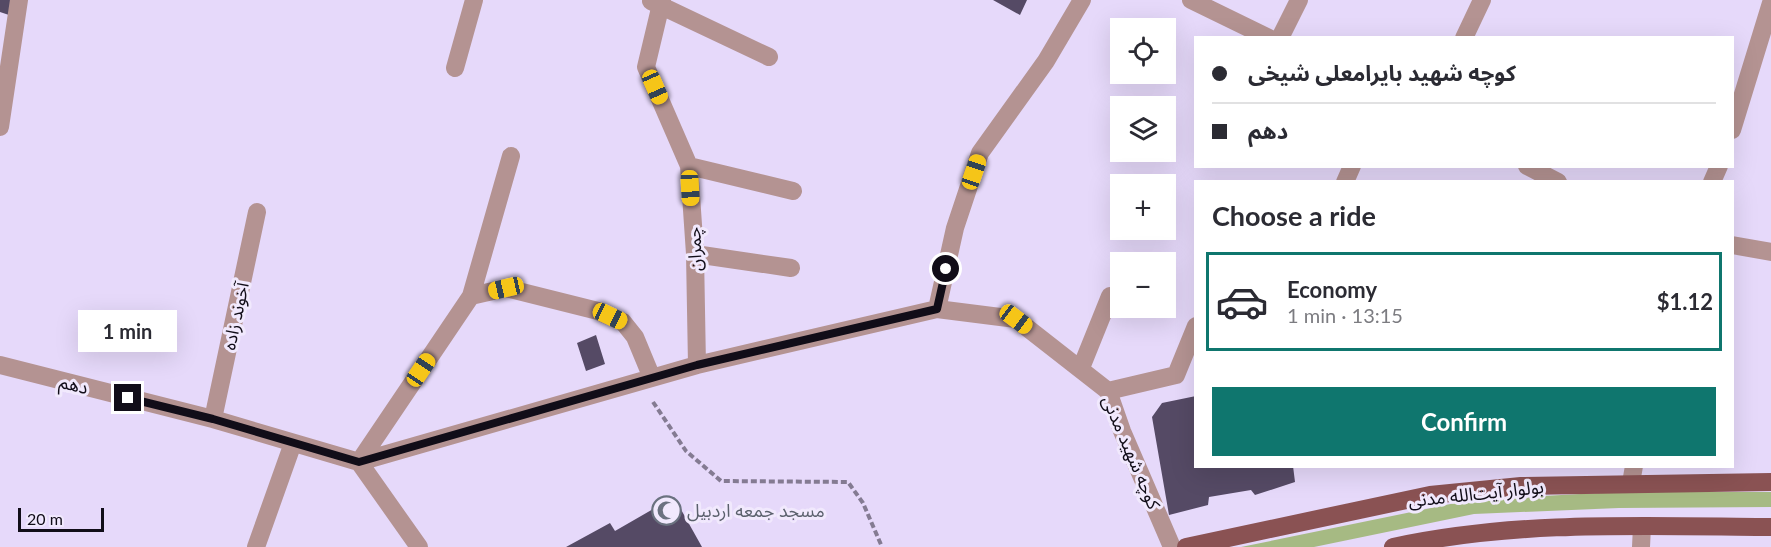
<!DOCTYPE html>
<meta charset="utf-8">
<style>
:root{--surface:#fff;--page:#f7f7f7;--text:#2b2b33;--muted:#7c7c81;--line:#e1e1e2;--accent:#0f766e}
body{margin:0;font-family:Lato,"Noto Sans Arabic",sans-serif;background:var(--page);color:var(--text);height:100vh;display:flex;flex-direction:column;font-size:22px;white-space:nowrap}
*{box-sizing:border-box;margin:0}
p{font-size:20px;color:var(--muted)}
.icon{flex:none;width:33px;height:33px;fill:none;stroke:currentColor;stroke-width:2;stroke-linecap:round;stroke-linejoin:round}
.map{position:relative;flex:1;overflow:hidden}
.sheet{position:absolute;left:1194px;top:180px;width:540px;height:288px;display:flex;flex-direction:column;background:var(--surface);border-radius:0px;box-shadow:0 6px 24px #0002}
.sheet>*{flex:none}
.hud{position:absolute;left:1194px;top:36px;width:540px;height:132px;border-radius:0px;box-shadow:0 6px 24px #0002;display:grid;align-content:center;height:132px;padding:0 18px;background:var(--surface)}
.fabs{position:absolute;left:1110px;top:18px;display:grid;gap:12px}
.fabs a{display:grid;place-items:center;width:66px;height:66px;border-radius:0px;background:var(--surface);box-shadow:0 6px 24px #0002;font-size:30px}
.scale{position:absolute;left:18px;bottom:15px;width:86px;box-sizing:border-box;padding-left:6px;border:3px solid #110d18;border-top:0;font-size:16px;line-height:21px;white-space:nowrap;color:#110d18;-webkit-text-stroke:4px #f1e9fd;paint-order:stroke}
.end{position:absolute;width:27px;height:27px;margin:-14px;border:8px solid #110d18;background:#fff;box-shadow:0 0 0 3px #fff}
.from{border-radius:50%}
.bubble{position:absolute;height:42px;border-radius:0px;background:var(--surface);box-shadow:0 6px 24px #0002;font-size:20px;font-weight:700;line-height:42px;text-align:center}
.car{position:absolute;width:18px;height:36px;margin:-18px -9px;border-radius:8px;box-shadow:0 0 4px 2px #0007;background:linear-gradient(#f5c518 24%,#345 0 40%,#f5c518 0 76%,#345 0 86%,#f5c518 0)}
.hud b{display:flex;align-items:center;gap:21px;height:57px;font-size:22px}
.hud b+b{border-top:2px solid var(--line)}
.hud i{width:15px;height:15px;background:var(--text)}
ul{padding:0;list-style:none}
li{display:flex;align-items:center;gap:18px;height:99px;margin:0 12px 9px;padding:0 6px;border:3px solid transparent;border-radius:0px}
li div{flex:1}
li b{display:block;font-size:22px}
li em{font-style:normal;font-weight:700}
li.on{border-color:var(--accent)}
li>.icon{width:54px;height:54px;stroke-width:1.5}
h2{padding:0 18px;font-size:27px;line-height:72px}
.button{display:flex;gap:12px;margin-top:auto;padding:12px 18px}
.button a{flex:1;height:69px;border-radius:0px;background:var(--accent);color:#fff;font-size:24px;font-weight:700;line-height:69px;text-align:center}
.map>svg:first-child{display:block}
.green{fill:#a6ba83}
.building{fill:#554a65}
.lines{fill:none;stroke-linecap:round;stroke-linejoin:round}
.path{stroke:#847b92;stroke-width:4;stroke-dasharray:6 3;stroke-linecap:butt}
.minor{stroke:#b49392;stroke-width:18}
.major{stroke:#8a5253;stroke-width:18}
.route{stroke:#110d18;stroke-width:8}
.labels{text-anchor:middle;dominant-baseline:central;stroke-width:6;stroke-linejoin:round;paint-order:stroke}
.street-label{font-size:18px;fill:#110d18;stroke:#f1e9fd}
.worship-label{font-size:18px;fill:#5b616d;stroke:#f1e9fd;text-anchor:start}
</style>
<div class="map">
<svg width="1771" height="547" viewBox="0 0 1771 547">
<rect width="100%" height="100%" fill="#e6d9fa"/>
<path class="green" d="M1618 492H1771V507L1619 508 1474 514 1314 547H1241L1470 500Z"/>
<path class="building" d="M0 0H11L9 15 0 12Z
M993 0H1027L1020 15Z
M596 335 605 364 586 371 577 343Z
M1196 396V466H1293L1295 482 1255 495 1251 490 1209 497 1208 505 1169 515 1152 417 1162 403Z
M674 497 702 547H566L610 523 615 531Z"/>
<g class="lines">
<path class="path" d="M653 402 686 451 721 481 848 482 863 503 882 547"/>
<path class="minor" d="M662 0 646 67 689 166 695 254 697 365
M1191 0 1269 38
M651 1 769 57
M1280 38 1299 0
M1464 38 1482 0
M455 68 474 0
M0 127 19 0
M1732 130 1771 3
M689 166 793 191
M1527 166 1558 182
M1345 182 1352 166
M1712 182 1719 166
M1732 245 1771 252
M695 254 791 268
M471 296 511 156
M937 309 955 228 980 153 1046 61 1082 0
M0 365 213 419 359 462 419 547
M1081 368 1110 296
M1108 391 1176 375 1196 326
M213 419 257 212
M359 462 697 365 937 309 1016 319 1108 391 1122 431 1172 547
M359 462 471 296 506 288 598 311 623 322 635 337 652 378
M1631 483 1634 466
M256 547 293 443
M1641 547 1642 526"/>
<path class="major" d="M1186 547 1430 495 1521 486 1771 482
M1393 547C1517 520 1645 526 1771 527"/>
</g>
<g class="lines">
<path class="route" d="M128 398 213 419 359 462 697 365 937 309 946 269"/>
</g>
<defs>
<symbol id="mosque-ring" viewBox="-11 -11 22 22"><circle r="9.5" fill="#f1e9fd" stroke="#6b7280" stroke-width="1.5"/><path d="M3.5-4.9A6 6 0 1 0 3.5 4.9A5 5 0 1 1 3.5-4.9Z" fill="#6b7280"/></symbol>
</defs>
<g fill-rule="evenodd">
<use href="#mosque-ring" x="650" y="494" width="33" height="33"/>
</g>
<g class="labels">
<g class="street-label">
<text transform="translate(694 249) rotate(-92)">چمران</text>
<text transform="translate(235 316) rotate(-78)">آخوند زاده</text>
<text transform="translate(74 384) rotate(14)">دهم</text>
<text transform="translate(1132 452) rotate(67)">کوچه شهید مدنی</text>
<text transform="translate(1476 493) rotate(-6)">بولوار آیت‌الله مدنی</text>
</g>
<g class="worship-label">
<text x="687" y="510">مسجد جمعه اردبیل</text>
</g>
</g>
</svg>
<div class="fabs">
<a><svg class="icon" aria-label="locate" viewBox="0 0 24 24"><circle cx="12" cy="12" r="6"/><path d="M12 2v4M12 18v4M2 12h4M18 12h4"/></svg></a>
<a><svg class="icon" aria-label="layers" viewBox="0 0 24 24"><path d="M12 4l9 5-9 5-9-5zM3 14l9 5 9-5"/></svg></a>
<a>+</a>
<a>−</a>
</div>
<div class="scale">20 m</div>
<i class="end from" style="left:946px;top:269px"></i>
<i class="end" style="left:128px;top:398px"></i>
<div class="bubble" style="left:78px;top:310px;width:99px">1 min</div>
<i class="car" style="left:655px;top:87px;rotate:156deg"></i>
<i class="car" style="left:974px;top:172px;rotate:19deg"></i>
<i class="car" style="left:690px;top:188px;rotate:177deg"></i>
<i class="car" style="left:506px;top:288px;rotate:257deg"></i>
<i class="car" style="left:610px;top:316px;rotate:115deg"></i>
<i class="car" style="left:1016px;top:319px;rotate:127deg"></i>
<i class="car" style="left:421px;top:370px;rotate:34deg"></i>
<div class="hud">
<b><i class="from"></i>کوچه شهید بایرامعلی شیخی</b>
<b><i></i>دهم</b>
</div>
<section class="sheet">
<h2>Choose a ride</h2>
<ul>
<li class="on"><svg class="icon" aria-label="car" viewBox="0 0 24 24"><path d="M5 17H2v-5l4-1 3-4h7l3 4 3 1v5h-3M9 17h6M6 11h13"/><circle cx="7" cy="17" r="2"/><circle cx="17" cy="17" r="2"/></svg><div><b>Economy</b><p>1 min · 13:15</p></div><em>$1.12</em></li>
</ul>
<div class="button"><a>Confirm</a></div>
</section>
</div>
